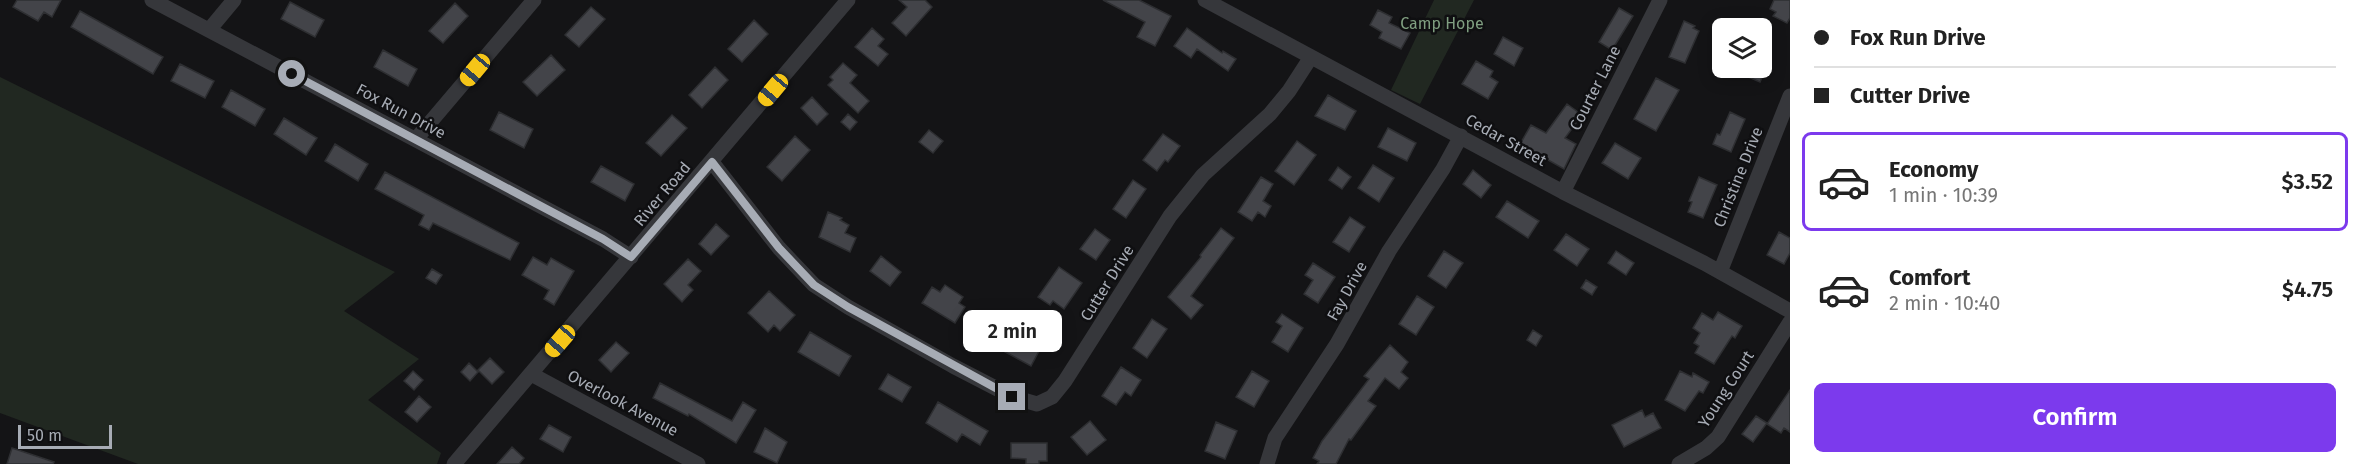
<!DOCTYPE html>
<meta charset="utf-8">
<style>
:root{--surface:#fff;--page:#f2f2f2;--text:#222;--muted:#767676;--line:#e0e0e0;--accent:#7c3aed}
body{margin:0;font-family:"Fira Sans",sans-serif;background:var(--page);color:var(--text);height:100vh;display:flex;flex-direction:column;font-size:22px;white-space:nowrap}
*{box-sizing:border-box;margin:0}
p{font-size:20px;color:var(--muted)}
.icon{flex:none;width:33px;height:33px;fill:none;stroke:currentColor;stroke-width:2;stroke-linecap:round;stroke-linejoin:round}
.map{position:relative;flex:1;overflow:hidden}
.details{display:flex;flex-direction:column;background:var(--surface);width:570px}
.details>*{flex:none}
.guide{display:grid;align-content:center;height:132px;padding:0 24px;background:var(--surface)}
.fabs{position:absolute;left:1712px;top:18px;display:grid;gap:12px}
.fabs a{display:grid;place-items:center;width:60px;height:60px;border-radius:9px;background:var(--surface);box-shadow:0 3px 15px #0003;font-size:30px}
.scale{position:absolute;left:18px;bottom:15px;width:94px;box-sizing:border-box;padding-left:6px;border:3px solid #a7acb5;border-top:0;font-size:16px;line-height:21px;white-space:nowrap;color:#a7acb5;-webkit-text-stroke:4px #0f0f11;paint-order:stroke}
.end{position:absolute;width:27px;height:27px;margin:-14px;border:8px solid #a7acb5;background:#111;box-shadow:0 0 0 3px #111}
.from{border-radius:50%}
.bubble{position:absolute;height:42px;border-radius:9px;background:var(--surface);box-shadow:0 3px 15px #0003;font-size:20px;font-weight:600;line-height:42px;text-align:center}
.car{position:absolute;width:18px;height:36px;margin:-18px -9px;border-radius:8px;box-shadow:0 0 4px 2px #0007;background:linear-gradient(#f5c518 24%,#345 0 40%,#f5c518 0 76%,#345 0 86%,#f5c518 0)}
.guide b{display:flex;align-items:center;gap:21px;height:57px;font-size:22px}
.guide b+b{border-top:2px solid var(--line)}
.guide i{width:15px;height:15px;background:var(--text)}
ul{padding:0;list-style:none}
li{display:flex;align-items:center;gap:18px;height:99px;margin:0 12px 9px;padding:0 12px;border:3px solid transparent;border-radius:9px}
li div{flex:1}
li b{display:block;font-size:22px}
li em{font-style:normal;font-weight:600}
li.selected{border-color:var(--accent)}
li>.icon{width:54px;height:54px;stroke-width:1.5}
.action{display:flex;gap:12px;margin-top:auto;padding:12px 24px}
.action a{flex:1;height:69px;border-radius:9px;background:var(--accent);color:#fff;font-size:24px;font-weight:600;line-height:69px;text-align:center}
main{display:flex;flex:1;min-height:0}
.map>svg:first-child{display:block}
.green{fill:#212821}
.building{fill:#434449;stroke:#2e2f32;stroke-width:1.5}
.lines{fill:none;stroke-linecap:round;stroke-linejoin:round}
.minor{stroke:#36373b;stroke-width:15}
.route{stroke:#a7acb5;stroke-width:8}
.labels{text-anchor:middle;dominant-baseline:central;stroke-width:5;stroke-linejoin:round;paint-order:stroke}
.park-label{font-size:16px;fill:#809f81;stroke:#0f0f11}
.street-label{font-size:16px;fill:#a7acb5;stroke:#0f0f11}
</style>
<main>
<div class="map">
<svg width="1790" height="464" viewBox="0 0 1790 464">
<rect width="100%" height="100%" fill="#141416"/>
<path class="green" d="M1434 0H1474L1420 104 1391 90Z
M0 77 395 272 344 311 419 359 368 400 441 453 437 464H138L0 413Z"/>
<path class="building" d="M17 0H61L52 17 44 12 38 21 13 7Z
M899 0H925L932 7 906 36 892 23 907 7Z
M1103 0H1139L1171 16 1155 46 1137 37 1145 22Z
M1774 0H1790V18L1787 23 1773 16 1776 12 1770 9Z
M290 2 324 20 315 37 281 19Z
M455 3 468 16 443 43 429 31Z
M591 7 605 19 579 47 565 35Z
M1619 8 1633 16 1612 50 1599 42Z
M1378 10 1392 17 1389 23 1410 33 1401 49 1379 38 1382 32 1370 25Z
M80 11 163 57 153 74 71 27Z
M754 20 768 34 742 62 728 49Z
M1684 21 1695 26 1693 28 1699 31 1685 63 1669 57Z
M872 28 884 39 878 46 888 54 878 66 855 47Z
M1187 28 1222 53 1223 51 1236 59 1228 71 1197 49 1191 58 1174 46Z
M1503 37 1523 48 1514 66 1494 54Z
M383 50 417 69 408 86 374 67Z
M551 55 565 70 537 96 523 82Z
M1476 61 1493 71 1490 77 1498 82 1488 99 1462 84Z
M843 63 857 75 850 83 869 101 858 113 828 85 833 80 830 77Z
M180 64 214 81 205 98 171 81Z
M715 67 728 80 702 108 689 95Z
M1747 68H1766L1760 82 1744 75Z
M1656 78 1679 90 1656 131 1634 119Z
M231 90 265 109 255 126 222 107Z
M1328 95 1356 111 1345 130 1315 116Z
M812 97 828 114 817 125 801 108Z
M1567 104 1582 115 1565 138 1576 144 1564 169 1520 144 1531 125 1546 133Z
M499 112 533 129 524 148 490 130Z
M1730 112 1745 119 1731 152 1713 144 1717 134 1720 135Z
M848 114 857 122 850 130 841 122Z
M672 115 687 128 661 156 646 143Z
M284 118 317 138 306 155 274 134Z
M1388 128 1416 143 1407 161 1378 147Z
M929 130 943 141 933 153 919 142Z
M1163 134 1180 146 1168 162 1165 160 1157 171 1143 160Z
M795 136 810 150 782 181 767 167Z
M1297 141 1316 155 1294 185 1275 171Z
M1615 143 1641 158 1628 179 1602 163Z
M335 144 368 164 358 181 325 161Z
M1373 165 1394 178 1379 202 1358 188Z
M601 166 634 184 625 201 591 182Z
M1338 167 1351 177 1342 189 1329 180Z
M1473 170 1491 185 1481 198 1463 184Z
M385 172 519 243 510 260 433 223 429 230 419 225 424 215 375 189Z
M1261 177 1273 184 1263 201 1271 206 1265 217 1258 212 1252 221 1238 212Z
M1699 177 1717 185 1703 218 1688 212 1692 202 1689 201Z
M1133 180 1146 189 1126 218 1113 209Z
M1507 201 1539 221 1528 238 1496 217Z
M828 212 842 218 840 220 849 225 845 233 856 238 850 252 819 237Z
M1350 217 1365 227 1349 252 1333 242Z
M716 224 729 236 711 255 699 244Z
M1221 228 1234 238 1191 296 1203 305 1191 319 1168 297 1201 257 1200 255Z
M1095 229 1110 240 1096 260 1080 249Z
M1779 232 1790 238V253L1784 264 1767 255Z
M1566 234 1589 249 1577 266 1554 250Z
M1444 251 1463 263 1446 288 1428 276Z
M1616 251 1634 263 1626 275 1608 263Z
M881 256 901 272 890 286 870 271Z
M533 257 547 265 551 258 574 271 554 305 544 299 549 290 522 275Z
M688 259 701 271 688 285 693 290 682 302 664 284Z
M1313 263 1335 277 1318 303 1304 294 1313 280 1305 275Z
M1059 267 1082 283 1064 309 1053 301 1050 305 1038 297Z
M432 269 442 275 436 284 426 278Z
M1586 280 1597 287 1592 295 1581 288Z
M945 285 963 297 959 303 965 307 955 323 922 303 932 287 940 292Z
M769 291 795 315 780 331 774 325 768 332 748 313Z
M1417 296 1434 307 1416 335 1399 324Z
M1718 312 1742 326 1735 338 1732 336 1714 364 1695 353 1699 346 1694 343 1700 333 1693 328 1702 313 1713 320Z
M1282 314 1303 328 1288 352 1272 342 1282 326 1276 322Z
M1152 319 1167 329 1147 358 1133 348Z
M1533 330 1542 336 1536 346 1527 340Z
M1002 331 1039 351 1031 366 994 346Z
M810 332 851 356 839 376 798 352Z
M616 342 629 353 611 372 599 360Z
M1390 345 1408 362 1401 372 1408 378 1399 389 1385 378 1368 401 1376 406 1351 440 1349 439 1336 464H1317L1319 461 1313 458 1322 441 1369 379 1364 376Z
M490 358 504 372 492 384 478 370Z
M469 363 478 372 470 381 461 372Z
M1121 367 1141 380 1131 396 1125 392 1116 405 1102 396Z
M413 371 423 380 414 390 404 381Z
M1252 371 1269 381 1254 407 1236 397Z
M1680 371 1692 377 1693 373 1709 382 1703 393 1699 391 1685 411 1665 400Z
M888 374 911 387 902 402 879 389Z
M660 383 732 421 743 402 756 410 736 443 689 414 688 416 653 398Z
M1790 390V432L1784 428 1781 433 1767 424Z
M419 396 431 407 417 422 405 412Z
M938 402 988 431 980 445 962 434 957 442 926 423Z
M1642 410 1645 417 1653 413 1661 428 1624 447 1612 425Z
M1756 416 1767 423 1753 442 1742 434Z
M1090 421 1106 440 1087 455 1071 437Z
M1216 422 1237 431 1225 459 1205 451Z
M549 425 571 437 563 452 540 439Z
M765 428 787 442 777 463 754 452Z
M1011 443H1047V461H1039V464H1026V459L1011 458Z
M512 447 524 458 519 464H497Z
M12 448 54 462 53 464H7Z"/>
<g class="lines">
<path class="minor" d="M152 0 603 239 631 257
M1205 0 1563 192 1704 263 1790 311
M209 30 234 0
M416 139 534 0
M712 162 779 248 814 285 848 307 953 366 1013 397 1037 404 1052 397 1065 381 1170 216 1203 175 1270 114 1289 91 1311 57
M1563 192 1660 0
M1720 272 1790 96
M531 374 698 464
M454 464 848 0
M1267 464 1275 438 1337 344 1389 251 1443 169 1461 136
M1679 464 1706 448 1718 437 1790 322"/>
</g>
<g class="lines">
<path class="route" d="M292 74 603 239 631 257 712 162 779 248 814 285 848 307 1012 397"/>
</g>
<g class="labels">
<g class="park-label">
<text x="1442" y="23">Camp Hope</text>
</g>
<g class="street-label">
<text transform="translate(1595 88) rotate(-63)">Courter Lane</text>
<text transform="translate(401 111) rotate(28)">Fox Run Drive</text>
<text transform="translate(1506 140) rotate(29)">Cedar Street</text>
<text transform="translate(1738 177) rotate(-68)">Christine Drive</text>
<text transform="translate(662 194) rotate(-50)">River Road</text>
<text transform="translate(1107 283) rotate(-58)">Cutter Drive</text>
<text transform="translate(1347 291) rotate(-61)">Fay Drive</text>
<text transform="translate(1726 389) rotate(-57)">Young Court</text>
<text transform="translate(623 403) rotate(28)">Overlook Avenue</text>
</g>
</g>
</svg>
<div class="fabs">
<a><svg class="icon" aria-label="layers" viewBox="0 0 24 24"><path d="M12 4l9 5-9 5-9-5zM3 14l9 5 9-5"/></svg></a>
</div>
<div class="scale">50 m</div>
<i class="end from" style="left:292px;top:74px"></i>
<i class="end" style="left:1012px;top:397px"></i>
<div class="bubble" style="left:963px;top:310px;width:99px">2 min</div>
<i class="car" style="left:475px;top:70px;rotate:220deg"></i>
<i class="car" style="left:773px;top:90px;rotate:220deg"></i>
<i class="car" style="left:560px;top:341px;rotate:221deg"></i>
</div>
<section class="details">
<div class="guide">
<b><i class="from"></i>Fox Run Drive</b>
<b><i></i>Cutter Drive</b>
</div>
<ul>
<li class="selected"><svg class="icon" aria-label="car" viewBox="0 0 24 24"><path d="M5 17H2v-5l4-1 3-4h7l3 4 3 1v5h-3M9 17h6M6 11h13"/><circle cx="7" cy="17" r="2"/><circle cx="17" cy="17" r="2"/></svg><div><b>Economy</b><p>1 min · 10:39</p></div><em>$3.52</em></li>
<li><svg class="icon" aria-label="car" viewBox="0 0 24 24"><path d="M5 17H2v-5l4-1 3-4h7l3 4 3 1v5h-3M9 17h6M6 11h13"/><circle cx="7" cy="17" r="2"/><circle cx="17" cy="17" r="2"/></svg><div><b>Comfort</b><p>2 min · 10:40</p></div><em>$4.75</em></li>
</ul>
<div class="action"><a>Confirm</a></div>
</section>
</main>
